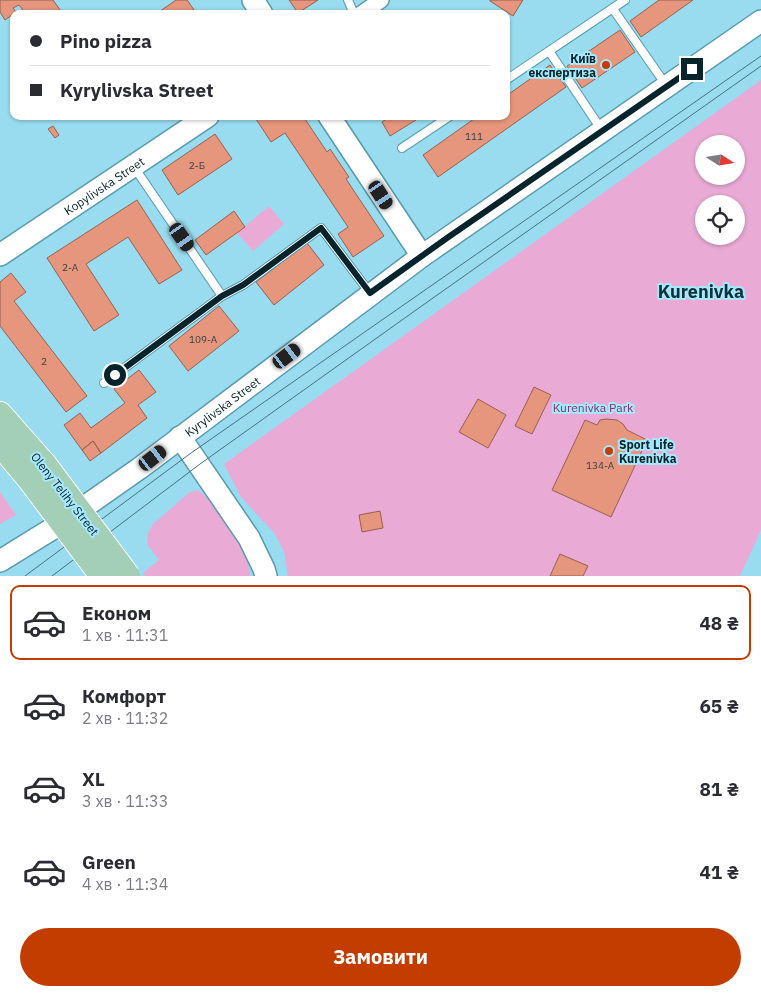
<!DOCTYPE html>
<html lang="uk">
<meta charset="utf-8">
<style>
:root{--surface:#fff;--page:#f7f7f7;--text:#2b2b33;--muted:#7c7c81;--line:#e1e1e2;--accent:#c33c00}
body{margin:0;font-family:"IBM Plex Sans",sans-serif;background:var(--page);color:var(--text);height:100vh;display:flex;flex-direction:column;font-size:19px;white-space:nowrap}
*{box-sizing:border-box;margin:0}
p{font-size:16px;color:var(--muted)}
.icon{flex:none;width:28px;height:28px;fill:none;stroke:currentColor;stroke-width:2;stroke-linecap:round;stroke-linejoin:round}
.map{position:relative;height:576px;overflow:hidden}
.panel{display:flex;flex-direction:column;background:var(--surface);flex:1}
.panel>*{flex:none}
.top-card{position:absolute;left:10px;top:10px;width:500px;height:110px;border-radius:10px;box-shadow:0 1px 4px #0004;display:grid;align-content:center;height:110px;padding:0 20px;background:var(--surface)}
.needle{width:32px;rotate:102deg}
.tools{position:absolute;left:695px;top:135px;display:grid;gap:10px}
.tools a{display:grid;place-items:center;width:50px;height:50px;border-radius:50%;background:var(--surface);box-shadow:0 1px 4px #0004;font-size:25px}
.end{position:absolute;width:22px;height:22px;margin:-11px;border:6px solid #07232b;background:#fff;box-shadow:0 0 0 2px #fff}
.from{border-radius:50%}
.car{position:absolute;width:15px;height:30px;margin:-15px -8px;border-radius:6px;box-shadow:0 0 4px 1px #0007;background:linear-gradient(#222 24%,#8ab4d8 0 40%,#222 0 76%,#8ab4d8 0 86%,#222 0)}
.top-card b{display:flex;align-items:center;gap:18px;height:48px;font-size:19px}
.top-card b+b{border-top:1px solid var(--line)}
.top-card i{width:12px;height:12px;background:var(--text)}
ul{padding:9px 0 0;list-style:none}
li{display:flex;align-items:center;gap:15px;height:75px;margin:0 10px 8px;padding:0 10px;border:2px solid transparent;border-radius:10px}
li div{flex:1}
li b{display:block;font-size:19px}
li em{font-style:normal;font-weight:800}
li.selected{border-color:var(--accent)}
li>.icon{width:45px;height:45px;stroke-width:1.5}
.cta{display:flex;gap:10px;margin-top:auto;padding:10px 20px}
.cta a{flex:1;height:58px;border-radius:30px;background:var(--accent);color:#fff;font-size:20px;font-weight:800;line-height:58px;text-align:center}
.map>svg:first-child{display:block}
.green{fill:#e9aad6;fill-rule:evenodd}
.building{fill:#e5967d;stroke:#956151}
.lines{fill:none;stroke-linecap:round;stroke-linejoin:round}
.lane-casing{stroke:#589aad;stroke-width:10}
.street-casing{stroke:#589aad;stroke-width:18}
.secondary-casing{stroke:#589aad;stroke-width:24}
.primary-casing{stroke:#fff;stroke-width:26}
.lane{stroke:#fff;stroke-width:8}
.street{stroke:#fff;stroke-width:15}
.secondary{stroke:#fff;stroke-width:21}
.primary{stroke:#a3cfb6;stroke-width:24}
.tram{stroke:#45727f;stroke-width:1}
.primary-bridge-casing{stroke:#fff;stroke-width:26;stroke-linecap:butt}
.primary-bridge{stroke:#a3cfb6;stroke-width:24}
.route{stroke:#07232b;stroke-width:6}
.poi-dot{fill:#c33c00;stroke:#a6e9fd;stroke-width:2}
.labels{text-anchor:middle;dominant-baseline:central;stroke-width:4;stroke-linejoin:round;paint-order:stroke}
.number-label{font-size:10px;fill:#3e4040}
.poi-label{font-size:12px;font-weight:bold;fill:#07232b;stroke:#a6e9fd;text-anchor:end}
.street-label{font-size:12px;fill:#07232b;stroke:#a6e9fd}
.park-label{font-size:12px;fill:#833370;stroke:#a6e9fd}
.district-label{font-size:18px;font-weight:bold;fill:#0e323b;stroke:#a6e9fd}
</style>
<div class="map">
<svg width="761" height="576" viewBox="0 0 761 576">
<rect width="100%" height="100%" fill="#99dcef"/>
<path class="green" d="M761 80V530L740 576H288L284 552 275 534 241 497 224 464ZM704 144H736V176H704ZM704 204H736V236H704Z
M269 206 284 224 253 251 237 233Z
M198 490 212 502 245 548 250 576H145L143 573 159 560 147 544 148 533 153 524 190 492Z
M0 492 16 515 0 524Z"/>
<path class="building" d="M0 0H53L63 14H26L19 5 13 8 16 12 5 20 0 12Z
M176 0H187L197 14H156Z
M289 0H318L298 13Z
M490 0H523L513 16 490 1Z
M659 0H693L641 37 630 21Z
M620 30 635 52 582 88 567 66Z
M550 65 566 87 438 177 423 155 478 116H506V96Z
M254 116H303L327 152 330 149 349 177 346 179 384 236 353 257 338 234 348 227 285 133 271 142Z
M391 116H413L416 120 390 136 382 122Z
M53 126 59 135 55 138 48 129Z
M215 134 232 159 178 195 162 170Z
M137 200 182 270 159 284 128 237 86 264 119 315 94 331 47 258Z
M234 211 245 227 206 255 195 240Z
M307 243 324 265 274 305 256 282Z
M11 273 26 292 14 301 87 396 66 412 0 326V282Z
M219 306 239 331 188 371 169 346Z
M139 370 156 392 138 405 147 418 101 453 93 441 82 450 64 425 80 413 91 428 125 403 114 389Z
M534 387 551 395 532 434 515 426Z
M478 399 506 415 488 448 459 432Z
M606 419 617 420 623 424 627 430 647 440 611 517 552 490 585 420 597 425 600 420Z
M93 441 101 453 90 461 82 450Z
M380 511 383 528 362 532 359 515Z
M560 554 588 566 583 576H550Z"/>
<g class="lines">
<defs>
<path id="lane" d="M348 0 354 14
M613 9 666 85
M549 51 601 129
M506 80 625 0
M402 148 450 116
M134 167 222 296
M104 383 222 296 243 285 321 228 370 293"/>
<path id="street" d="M361 14 381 0"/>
<g id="secondary">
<path d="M253 0 262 14"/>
<path d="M329 116 422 256"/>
<path id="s1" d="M0 255 208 116"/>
<path d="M180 437 249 538 264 569 266 576"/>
<path id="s2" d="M0 561 60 524 140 468 422 256 761 21"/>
</g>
<path id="primary" d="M0 414 45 465
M0 444 30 480"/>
</defs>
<use href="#lane" class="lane-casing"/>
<use href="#street" class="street-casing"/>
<use href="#secondary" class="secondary-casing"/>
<use href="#primary" class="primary-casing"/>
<use href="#lane" class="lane"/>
<use href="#street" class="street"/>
<use href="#secondary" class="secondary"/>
<use href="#primary" class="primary"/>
<path class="tram" d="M25 576 191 453 761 56
M52 576 200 464 416 310 761 66"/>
<defs>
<path id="primary-bridge" d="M45 465 128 576
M30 480 102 576"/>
</defs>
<use href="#primary-bridge" class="primary-bridge-casing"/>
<use href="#primary-bridge" class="primary-bridge"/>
</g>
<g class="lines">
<path class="route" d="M115 375 222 296 243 285 321 228 370 293 447 238 692 69"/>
</g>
<g class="poi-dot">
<circle cx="606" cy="65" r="5"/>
<circle cx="609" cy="451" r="5"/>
</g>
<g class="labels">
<g class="number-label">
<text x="474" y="136">111</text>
<text x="197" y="165">2-Б</text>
<text x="70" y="267">2-А</text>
<text x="203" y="339">109-А</text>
<text x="44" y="361">2</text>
<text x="600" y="465">134-А</text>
</g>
<g class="poi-label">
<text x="596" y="58">Київ<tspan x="596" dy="14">експертиза</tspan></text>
<text x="619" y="444" text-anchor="start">Sport Life<tspan x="619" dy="14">Kurenivka</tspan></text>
</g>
<g class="street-label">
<text stroke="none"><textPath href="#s1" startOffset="125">Kopylivska Street</textPath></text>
<text stroke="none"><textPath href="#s2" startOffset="271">Kyrylivska Street</textPath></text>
<text transform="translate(65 494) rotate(52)">Oleny Telihy Street</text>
</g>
<g class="park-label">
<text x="593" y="407">Kurenivka Park</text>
</g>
<g class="district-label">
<text x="701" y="291">Kurenivka</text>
</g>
</g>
</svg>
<div class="tools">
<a><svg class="needle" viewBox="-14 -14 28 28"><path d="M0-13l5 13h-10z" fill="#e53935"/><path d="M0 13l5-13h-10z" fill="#7c7c81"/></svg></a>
<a><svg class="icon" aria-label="locate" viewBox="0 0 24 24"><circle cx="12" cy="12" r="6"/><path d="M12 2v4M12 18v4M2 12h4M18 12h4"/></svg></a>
</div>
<i class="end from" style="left:115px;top:375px"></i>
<i class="end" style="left:692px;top:69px"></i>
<i class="car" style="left:381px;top:195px;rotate:147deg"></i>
<i class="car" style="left:182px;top:237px;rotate:145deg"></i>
<i class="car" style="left:287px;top:356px;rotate:53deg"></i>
<i class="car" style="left:153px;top:458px;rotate:52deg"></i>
<div class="top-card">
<b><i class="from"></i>Pino pizza</b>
<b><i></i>Kyrylivska Street</b>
</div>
</div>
<section class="panel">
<ul>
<li class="selected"><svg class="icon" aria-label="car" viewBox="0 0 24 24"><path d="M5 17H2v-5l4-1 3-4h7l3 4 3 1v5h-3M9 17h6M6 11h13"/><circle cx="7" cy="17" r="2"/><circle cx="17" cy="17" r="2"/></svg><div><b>Економ</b><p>1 хв · 11:31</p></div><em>48 ₴</em></li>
<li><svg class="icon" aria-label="car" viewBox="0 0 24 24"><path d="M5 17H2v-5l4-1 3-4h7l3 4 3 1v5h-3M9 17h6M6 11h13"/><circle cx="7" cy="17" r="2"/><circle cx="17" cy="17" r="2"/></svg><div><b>Комфорт</b><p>2 хв · 11:32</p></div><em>65 ₴</em></li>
<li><svg class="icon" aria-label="car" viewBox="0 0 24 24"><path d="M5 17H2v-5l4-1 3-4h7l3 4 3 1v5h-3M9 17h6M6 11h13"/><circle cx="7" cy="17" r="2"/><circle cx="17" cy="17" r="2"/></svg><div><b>XL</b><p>3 хв · 11:33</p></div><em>81 ₴</em></li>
<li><svg class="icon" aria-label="car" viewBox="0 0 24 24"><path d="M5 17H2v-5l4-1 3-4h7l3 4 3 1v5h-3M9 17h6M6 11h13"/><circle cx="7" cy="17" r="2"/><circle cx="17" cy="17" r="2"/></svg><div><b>Green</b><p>4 хв · 11:34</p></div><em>41 ₴</em></li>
</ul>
<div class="cta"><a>Замовити</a></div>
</section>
